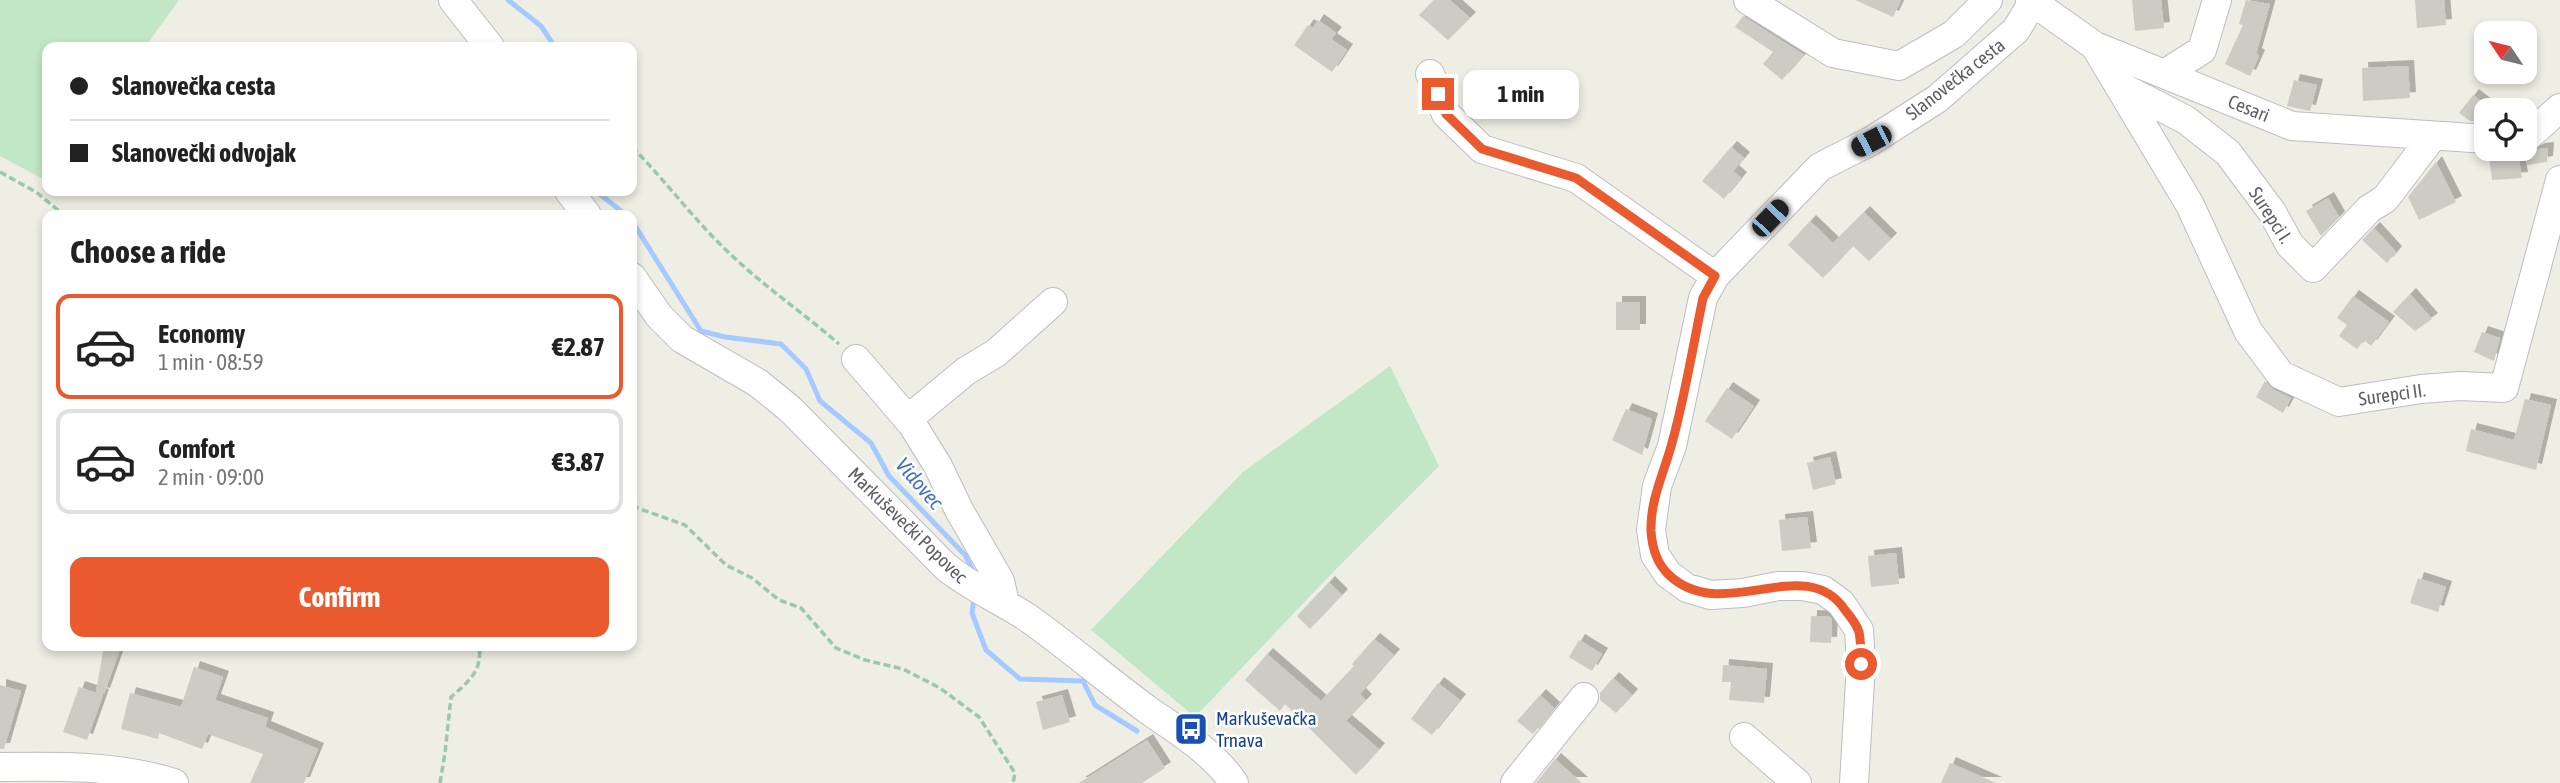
<!DOCTYPE html>
<meta charset="utf-8">
<style>
:root{--surface:#fff;--page:#f6f6f6;--text:#222;--muted:#767676;--line:#e0e0e0;--accent:#eb592f}
body{margin:0;font-family:"Asap Condensed",sans-serif;background:var(--page);color:var(--text);height:100vh;display:flex;flex-direction:column;font-size:26px;white-space:nowrap}
*{box-sizing:border-box;margin:0}
p{font-size:23px;color:var(--muted)}
.icon{flex:none;width:38px;height:38px;fill:none;stroke:currentColor;stroke-width:2;stroke-linecap:round;stroke-linejoin:round}
.map{position:relative;flex:1;overflow:hidden}
.drawer{position:absolute;left:42px;top:210px;width:595px;height:441px;display:flex;flex-direction:column;background:var(--surface);border-radius:14px;box-shadow:0 4px 10px #0003}
.drawer>*{flex:none}
.guide{position:absolute;left:42px;top:42px;width:595px;height:154px;border-radius:14px;box-shadow:0 4px 10px #0003;display:grid;align-content:center;height:154px;padding:0 28px;background:var(--surface)}
.needle{width:46px;rotate:305deg}
.fabs{position:absolute;left:2474px;top:21px;display:grid;gap:14px}
.fabs a{display:grid;place-items:center;width:63px;height:63px;border-radius:14px;background:var(--surface);box-shadow:0 4px 10px #0003;font-size:35px}
.end{position:absolute;width:32px;height:32px;margin:-16px;border:9px solid #eb592f;background:#fff;box-shadow:0 0 0 4px #fff}
.from{border-radius:50%}
.bubble{position:absolute;height:49px;border-radius:14px;background:var(--surface);box-shadow:0 4px 10px #0003;font-size:23px;font-weight:700;line-height:49px;text-align:center}
.car{position:absolute;width:21px;height:42px;margin:-21px -10px;border-radius:9px;box-shadow:0 0 5px 2px #0007;background:linear-gradient(#222 24%,#8ab4d8 0 40%,#222 0 76%,#8ab4d8 0 86%,#222 0)}
.guide b{display:flex;align-items:center;gap:24px;height:66px;font-size:26px}
.guide b+b{border-top:2px solid var(--line)}
.guide i{width:18px;height:18px;background:var(--text)}
ul{padding:0;list-style:none}
li{display:flex;align-items:center;gap:21px;height:105px;margin:0 14px 10px;padding:0 14px;border:4px solid var(--line);border-radius:14px}
li div{flex:1}
li b{display:block;font-size:26px}
li em{font-style:normal;font-weight:700}
li.active{border-color:var(--accent)}
li>.icon{width:63px;height:63px;stroke-width:1.5}
h2{padding:0 28px;font-size:32px;line-height:84px}
.button{display:flex;gap:14px;margin-top:auto;padding:14px 28px}
.button a{flex:1;height:80px;border-radius:14px;background:var(--accent);color:#fff;font-size:28px;font-weight:700;line-height:80px;text-align:center}
.map>svg:first-child{display:block}
.green{fill:#c1e7c6}
.lines{fill:none;stroke-linecap:round;stroke-linejoin:round}
.stream{stroke:#a4caff;stroke-width:5}
.building{fill:#cccbc4;filter:url(#shadow)}
.minor-casing{stroke:#bcbdc3;stroke-width:30}
.path{stroke:#9ac8ad;stroke-width:3.5;stroke-dasharray:7 3.5;stroke-linecap:butt}
.minor{stroke:#fff;stroke-width:28}
.route{stroke:#eb592f;stroke-width:9}
.labels{text-anchor:middle;dominant-baseline:central;stroke-width:5;stroke-linejoin:round;paint-order:stroke}
.street-label{font-size:19px;fill:#5c5f65;stroke:#fff}
.transit-label{font-size:19px;fill:#164399;stroke:#fff;text-anchor:start}
.water-label{font-size:21px;font-style:italic;fill:#4570c5;stroke:#fff}
</style>
<div class="map">
<svg width="2560" height="783" viewBox="0 0 2560 783">
<defs>
<filter id="shadow"><feDropShadow dx="6" dy="-6" stdDeviation="0" flood-color="#0004"/></filter>
</defs>
<rect width="100%" height="100%" fill="#efeee4"/>
<path class="green" d="M0 0H179L145 47H47V181L0 156Z
M1390 366 1439 466 1337 568 1195 717 1091 630 1243 472Z"/>
<g class="lines">
<path class="stream" d="M508 0 541 26 555 47
M596 191 626 215
M632 221 701 331 725 337 781 344 806 369 820 401 871 443 889 476 965 555 974 573
M974 596 972 613 986 650 1020 679 1083 681 1095 705 1137 731"/>
</g>
<path class="building" d="M1434 0H1450L1470 18 1448 40 1419 15Z
M1855 0H1901L1893 17Z
M2132 0H2161L2164 28 2135 31Z
M2246 0 2270 4 2256 54 2259 56 2250 76 2225 64 2243 25 2239 24Z
M2415 0H2444L2446 25 2417 28Z
M1743 16 1804 55 1782 80 1763 64 1773 52 1735 27Z
M1318 20 1336 33 1331 39 1347 50 1332 72 1294 45 1308 25 1313 28Z
M2408 66 2410 98 2363 101 2362 68Z
M2294 80 2317 85 2310 111 2287 106Z
M2473 95 2487 106V122L2470 121 2459 113Z
M1731 147 1744 158 1733 171 1741 178 1724 199 1702 181Z
M2548 148 2547 162 2527 165V155L2539 149Z
M2518 154 2522 178 2492 180 2489 156Z
M2436 162 2456 202 2419 220 2408 197Z
M2328 198 2339 217 2321 236 2306 211Z
M1864 212 1891 239 1869 261 1853 246 1823 278 1788 245 1810 221 1833 243Z
M2374 228 2396 252 2387 263 2362 240Z
M2410 294 2432 319 2415 331 2393 312Z
M2353 296 2389 322 2371 346 2364 340 2357 349 2339 336 2347 325 2337 318Z
M1616 302H1640V330H1616Z
M2482 332 2500 338 2494 361 2474 352Z
M2265 381 2274 390 2291 398 2283 413 2256 397Z
M1727 388 1754 406 1732 439 1705 421Z
M2525 399 2551 405 2536 470 2466 451 2471 429 2514 440Z
M1626 409 1652 419 1642 455 1612 440Z
M1830 457 1836 484 1813 490 1807 463Z
M1807 517 1811 548 1782 551 1779 520Z
M1896 553 1899 584 1871 587 1868 556Z
M2418 578 2446 587 2438 612 2410 603Z
M1329 582 1342 595 1310 629 1297 616Z
M1811 616 1830 617 1832 620 1831 643 1810 642Z
M1374 639 1394 655 1360 694 1366 700 1346 721 1379 749 1356 775 1285 704 1280 711 1245 680 1267 654 1321 701 1354 666 1352 664Z
M1579 640 1602 654 1592 671 1569 657Z
M104 646H121L104 694 96 692Z
M1723 665 1767 669 1764 703 1729 700 1731 682H1722Z
M194 667 223 677 215 700 268 718 265 727 318 749 304 783H250L263 754 208 734 202 749 159 733 158 739 121 729 130 693 181 707Z
M1613 678 1632 695 1616 713 1600 700V693Z
M1438 683 1460 700 1432 735 1411 719Z
M0 685 21 691 4 749H0Z
M79 687 103 695 87 740 63 732Z
M1062 695 1070 722 1043 730 1036 702Z
M1540 695 1554 708 1533 734 1517 721Z
M1147 740 1165 768 1142 783H1079Z
M1555 759 1582 783H1536Z
M1950 763 1996 783H1941Z"/>
<g class="lines">
<defs>
<path id="minor" d="M453 0 490 47
M1748 0 1833 53 1899 66 1954 34 1988 0
M2030 0 2095 46 2292 126 2487 139
M2095 46 2190 205 2248 331 2281 375 2339 402 2421 389 2460 386 2504 388 2560 180
M1430 74 1446 114 1482 149 1576 178 1715 276
M2164 74 2202 50 2217 0
M2118 85 2186 120 2228 153 2272 212 2290 245 2313 268 2369 209 2385 199 2433 136
M2525 139 2560 108
M569 191 587 215
M632 277 659 316 682 339 758 383 790 409 946 567C972 588 1001 600 1028 618 1069 647 1107 680 1148 710 1178 731 1213 752 1234 783
M856 359 912 424 938 466 959 510 1000 581 1005 603
M908 419 966 371 996 353 1053 302
M1744 737 1797 783
M0 767C59 766 117 765 174 783
M1515 783 1584 697
M1854 783 1861 664 1859 630 1841 603 1823 590 1802 586H1778L1743 593 1711 595 1687 588 1668 574 1655 555 1651 530 1657 486 1672 446 1703 298 1715 276 1820 167 1871 141 1937 99 2016 30 2034 0"/>
</defs>
<use href="#minor" class="minor-casing"/>
<path class="path" d="M632 147C664 179 691 216 723 247 759 283 801 311 839 344
M0 172 36 192 64 215
M632 506 685 525 726 565 752 578 779 600 801 608 836 648 865 660 903 669 940 688 979 717 1015 773 1013 783
M440 783 445 753 451 697C468 682 483 671 479 646"/>
<use href="#minor" class="minor"/>
</g>
<g class="lines">
<path class="route" d="M1438 94 1446 114 1482 149 1576 178 1715 276 1703 298C1693 346 1685 396 1672 443 1664 473 1650 500 1651 531 1652 547 1657 563 1668 574 1722 627 1805 550 1845 610 1850 616 1857 625 1859 632 1861 642 1861 654 1861 664"/>
</g>
<defs>
<symbol id="bus-square" viewBox="-11 -11 22 22"><rect x="-9" y="-9" width="18" height="18" rx="4" fill="#1a4fb4" stroke="#fff"/><path d="M-5-6H5V4H4V6H2V4H-2V6H-4V4H-5ZM-3.5-4V0h7V-4ZM-3.5 1.2v1.5H-2V1.2ZM2 1.2v1.5H3.5V1.2Z" fill="#fff"/></symbol>
</defs>
<g fill-rule="evenodd">
<use href="#bus-square" x="1172" y="710" width="38" height="38"/>
</g>
<g class="labels">
<g class="street-label">
<text transform="translate(1955 79) rotate(-38)">Slanovečka cesta</text>
<text transform="translate(2249 108) rotate(22)">Cesari</text>
<text transform="translate(2271 215) rotate(57)">Surepci I.</text>
<text transform="translate(2392 394) rotate(-8)">Surepci II.</text>
<text transform="translate(908 525) rotate(44)">Markuševečki Popovec</text>
</g>
<g class="transit-label">
<text x="1216" y="718">Markuševačka<tspan x="1216" dy="22">Trnava</tspan></text>
</g>
<g class="water-label">
<text transform="translate(920 483) rotate(49)">Vidovec</text>
</g>
</g>
</svg>
<div class="fabs">
<a><svg class="needle" viewBox="-14 -14 28 28"><path d="M0-13l5 13h-10z" fill="#e53935"/><path d="M0 13l5-13h-10z" fill="#767676"/></svg></a>
<a><svg class="icon" aria-label="locate" viewBox="0 0 24 24"><circle cx="12" cy="12" r="6"/><path d="M12 2v4M12 18v4M2 12h4M18 12h4"/></svg></a>
</div>
<i class="end from" style="left:1861px;top:664px"></i>
<i class="end" style="left:1438px;top:94px"></i>
<div class="bubble" style="left:1463px;top:70px;width:116px">1 min</div>
<i class="car" style="left:1871px;top:141px;rotate:243deg"></i>
<i class="car" style="left:1770px;top:218px;rotate:44deg"></i>
<div class="guide">
<b><i class="from"></i>Slanovečka cesta</b>
<b><i></i>Slanovečki odvojak</b>
</div>
<section class="drawer">
<h2>Choose a ride</h2>
<ul>
<li class="active"><svg class="icon" aria-label="car" viewBox="0 0 24 24"><path d="M5 17H2v-5l4-1 3-4h7l3 4 3 1v5h-3M9 17h6M6 11h13"/><circle cx="7" cy="17" r="2"/><circle cx="17" cy="17" r="2"/></svg><div><b>Economy</b><p>1 min · 08:59</p></div><em>€2.87</em></li>
<li><svg class="icon" aria-label="car" viewBox="0 0 24 24"><path d="M5 17H2v-5l4-1 3-4h7l3 4 3 1v5h-3M9 17h6M6 11h13"/><circle cx="7" cy="17" r="2"/><circle cx="17" cy="17" r="2"/></svg><div><b>Comfort</b><p>2 min · 09:00</p></div><em>€3.87</em></li>
</ul>
<div class="button"><a>Confirm</a></div>
</section>
</div>
